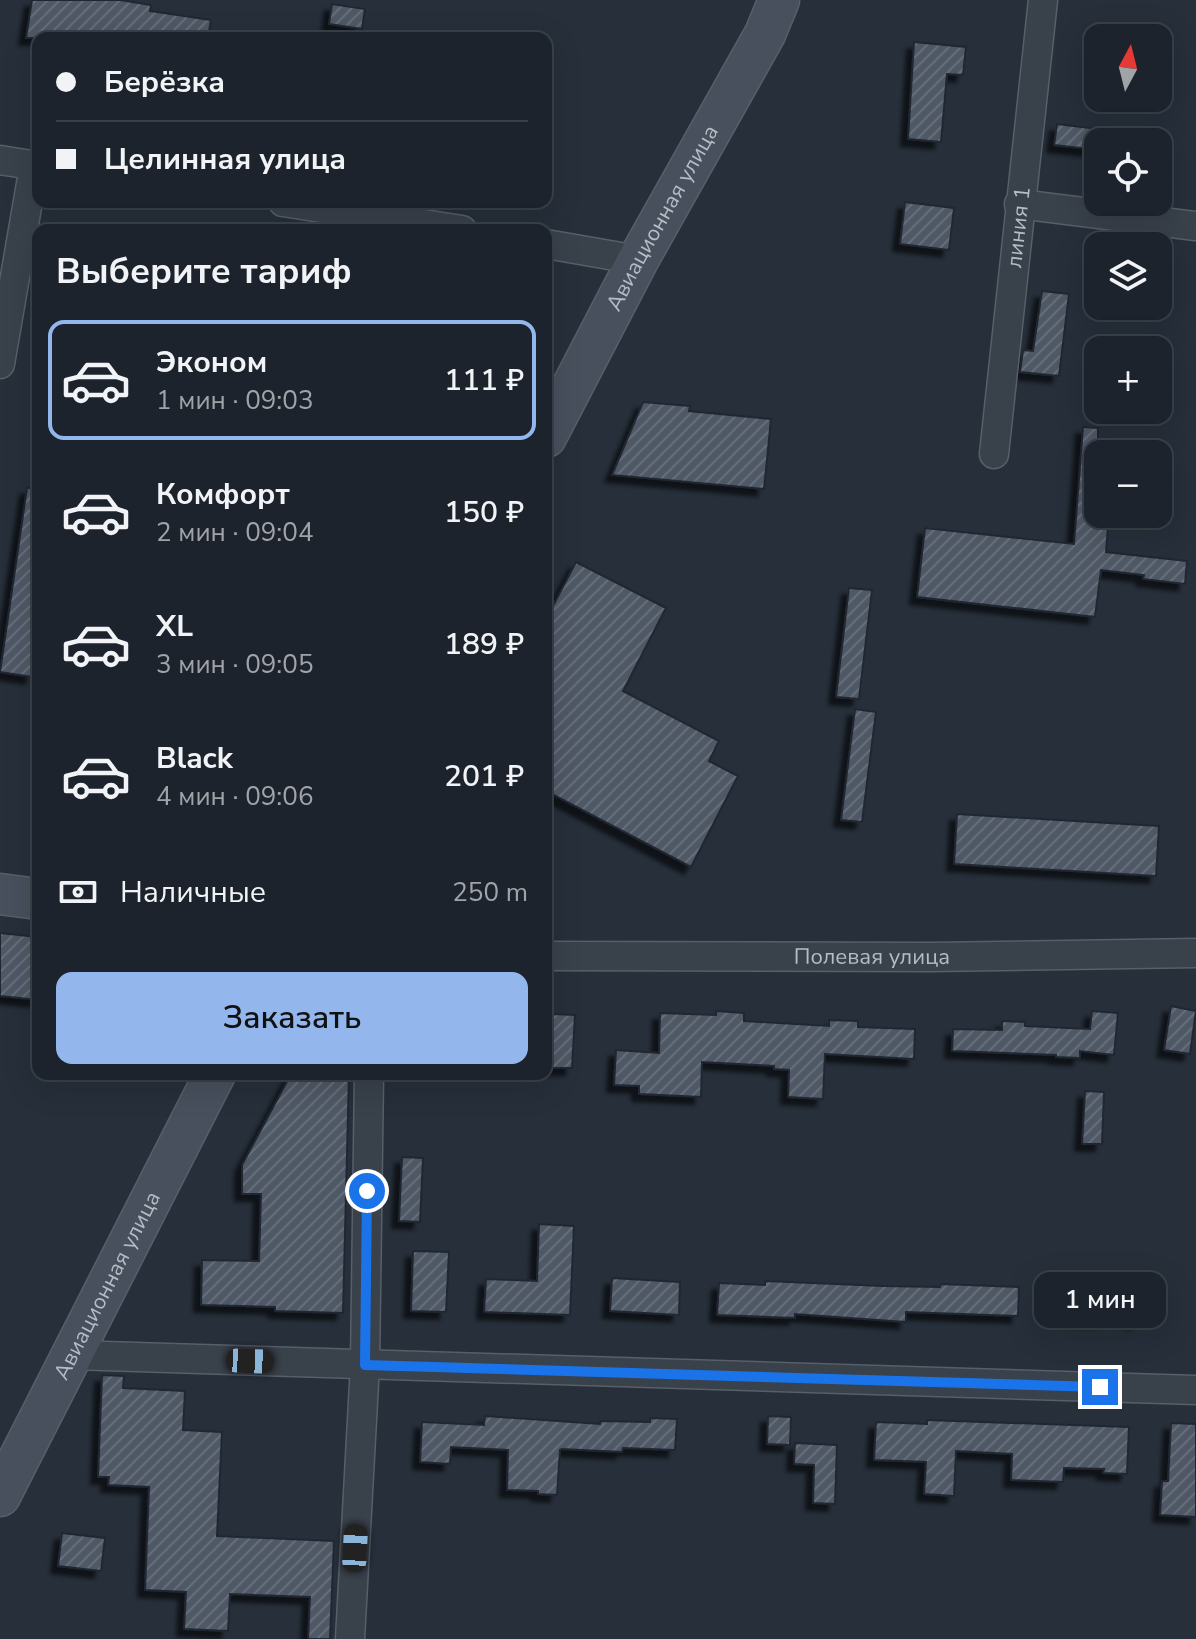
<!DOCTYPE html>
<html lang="ru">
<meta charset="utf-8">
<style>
:root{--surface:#1c232c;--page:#292f38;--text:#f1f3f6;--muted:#a0a4a9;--line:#3a4048;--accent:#93b7ed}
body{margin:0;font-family:"Nunito Sans",sans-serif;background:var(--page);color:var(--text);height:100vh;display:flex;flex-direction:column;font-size:30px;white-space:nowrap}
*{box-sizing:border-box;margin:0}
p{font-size:26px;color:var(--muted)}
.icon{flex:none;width:44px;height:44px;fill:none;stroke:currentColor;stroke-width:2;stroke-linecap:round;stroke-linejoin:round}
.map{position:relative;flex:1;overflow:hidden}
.details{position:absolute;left:32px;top:224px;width:520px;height:856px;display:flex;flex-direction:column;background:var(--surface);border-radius:16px;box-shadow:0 8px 32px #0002,0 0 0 2px var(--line)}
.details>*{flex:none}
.banner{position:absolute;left:32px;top:32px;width:520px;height:176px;border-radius:16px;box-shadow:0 8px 32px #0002,0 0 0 2px var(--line);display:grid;align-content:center;height:176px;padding:0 24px;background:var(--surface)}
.needle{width:52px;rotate:7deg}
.fabs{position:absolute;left:1084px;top:24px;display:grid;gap:16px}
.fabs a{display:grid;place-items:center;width:88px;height:88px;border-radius:16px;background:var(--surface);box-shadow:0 8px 32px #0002,0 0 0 2px var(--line);font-size:40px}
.end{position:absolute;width:36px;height:36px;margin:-18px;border:10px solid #1a73e8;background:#fff;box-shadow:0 0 0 4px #fff}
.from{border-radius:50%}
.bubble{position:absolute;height:56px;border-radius:16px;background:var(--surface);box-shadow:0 8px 32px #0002,0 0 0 2px var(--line);font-size:26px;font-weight:600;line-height:56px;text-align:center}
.car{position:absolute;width:24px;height:48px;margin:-24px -12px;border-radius:10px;box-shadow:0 0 6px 2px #0007;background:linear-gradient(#222 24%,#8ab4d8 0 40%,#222 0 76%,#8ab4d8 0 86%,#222 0)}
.banner b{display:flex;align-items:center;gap:28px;height:76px;font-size:30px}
.banner b+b{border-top:2px solid var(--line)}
.banner i{width:20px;height:20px;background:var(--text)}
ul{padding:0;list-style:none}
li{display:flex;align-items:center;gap:24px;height:120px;margin:0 16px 12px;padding:0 8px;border:4px solid transparent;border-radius:16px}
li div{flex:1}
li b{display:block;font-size:30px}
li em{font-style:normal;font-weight:600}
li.active{border-color:var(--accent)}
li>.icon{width:72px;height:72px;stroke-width:1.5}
h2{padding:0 24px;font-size:36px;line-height:96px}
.pay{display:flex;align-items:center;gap:20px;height:88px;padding:0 24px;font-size:30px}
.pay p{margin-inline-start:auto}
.primary-button{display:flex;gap:16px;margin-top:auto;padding:16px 24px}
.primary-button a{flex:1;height:92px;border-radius:16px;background:var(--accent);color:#111;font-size:32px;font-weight:600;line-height:92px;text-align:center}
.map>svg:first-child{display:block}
.building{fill:url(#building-hatch);stroke:#202832;stroke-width:2;filter:url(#shadow)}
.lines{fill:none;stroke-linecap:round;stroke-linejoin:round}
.street-casing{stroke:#575f69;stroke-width:31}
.secondary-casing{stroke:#575f69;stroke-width:43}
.street{stroke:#39414b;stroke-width:28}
.secondary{stroke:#48505d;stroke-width:40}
.route{stroke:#1a73e8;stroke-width:10}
.labels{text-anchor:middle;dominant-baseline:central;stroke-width:6;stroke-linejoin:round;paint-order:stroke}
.street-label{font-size:22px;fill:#b5bcc6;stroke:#1e2630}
</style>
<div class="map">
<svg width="1196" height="1639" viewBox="0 0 1196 1639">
<defs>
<pattern id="building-hatch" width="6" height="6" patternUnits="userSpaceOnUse" patternTransform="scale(2)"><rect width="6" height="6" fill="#4f5865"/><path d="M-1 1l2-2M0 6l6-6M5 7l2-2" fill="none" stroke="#666e7a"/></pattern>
<filter id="shadow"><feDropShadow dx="-7" dy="7" stdDeviation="2" flood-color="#0009"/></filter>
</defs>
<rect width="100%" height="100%" fill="#262f3a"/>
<path class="building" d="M32 0H120L151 5 150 11 211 20 208 38H26Z
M332 4 365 9 362 29 329 24Z
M914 42 966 47 963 75 947 74 941 142 908 139Z
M1057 124 1098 129V150L1054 145Z
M905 202 954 208 949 250 900 244Z
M1042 291 1069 294 1059 376 1020 372 1023 350 1033 351Z
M643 402 690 406 689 411 771 419 764 489 612 475Z
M1083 427 1098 428V514H1109L1106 552 1187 561 1185 584 1143 579 1144 575 1101 570 1095 617 917 597 925 528 1074 544Z
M27 488H38V642L32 677 0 672Z
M576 562 666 608 623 691 719 741 709 761 738 776 691 867 546 791V619Z
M849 588 872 590 859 699 836 697Z
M855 709 876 712 862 822 841 820Z
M957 814 1159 826 1156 876 954 864Z
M0 933 38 937V1000L0 996Z
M1171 1006 1196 1011 1190 1054 1164 1050Z
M716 1011 744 1013V1021L829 1026V1020L858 1021V1027L915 1029 914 1059 825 1054 823 1099 788 1097 789 1070 774 1069V1066L702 1062 701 1097 639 1094V1086L614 1085 616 1050 659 1053 660 1013 716 1015Z
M1092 1011 1118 1013 1114 1055 1080 1051V1058L1056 1057V1055L952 1051 953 1029 1002 1030V1021L1025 1022V1026L1090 1029Z
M552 1014 575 1015 572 1068H550Z
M291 1074H349L343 1313 275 1311V1307L201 1305 202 1260 259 1261 261 1194H242V1165Z
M1085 1091 1104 1092 1102 1144H1082Z
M402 1157 423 1158 420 1222 399 1221Z
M539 1224 574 1226 570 1315 484 1312 486 1279 537 1281Z
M413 1251 449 1252 446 1312 411 1311Z
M612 1278 680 1282 679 1315 610 1311Z
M765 1281 883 1286 940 1287 941 1284 1019 1287 1018 1316 906 1312V1322L795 1314V1318L717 1315 719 1283 765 1285Z
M1060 1284 1080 1285V1294L1142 1297 1138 1322 1103 1315V1321L1059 1318Z
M102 1375 124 1376 123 1388 185 1391 183 1430 222 1432 217 1536 334 1541 330 1639H308L310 1597 230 1594 228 1631 184 1629 186 1592 145 1590 149 1487 108 1485 109 1477H98Z
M485 1416 600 1424V1421L650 1422V1418L677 1419 675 1450 623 1448 622 1452 562 1449 560 1450 557 1495 538 1494V1491L507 1490 508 1450 451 1447 450 1464 420 1462 422 1422 484 1425Z
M768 1416 791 1417 790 1445 767 1444Z
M927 1420 1129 1427 1127 1474 1103 1473 1104 1469 1064 1468 1063 1482 1011 1480 1012 1454 956 1451 954 1496 924 1494 926 1462 874 1460 876 1422 927 1424Z
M1171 1423 1196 1424V1517L1160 1515 1162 1481H1168Z
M795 1443 837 1445 835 1504 813 1503 814 1465 794 1464Z
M62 1533 105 1538 101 1571 58 1566Z"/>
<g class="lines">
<defs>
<g id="street">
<path d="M0 160 38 166"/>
<path d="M283 202 462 230"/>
<path d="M1019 204 1196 226"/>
<path d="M546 244 638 260"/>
<path d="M0 364 34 166"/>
<path id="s1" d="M994 454 1043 0"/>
<path id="s2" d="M546 956 931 957 1196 953"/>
<path d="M72 1355 1196 1390"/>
<path d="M350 1639 365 1365 369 1074"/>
</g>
<g id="secondary">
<path id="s3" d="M546 437 638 260 765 34 779 0"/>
<path d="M0 894 38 899"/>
<path id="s4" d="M0 1496 215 1074"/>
</g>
</defs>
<use href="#street" class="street-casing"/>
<use href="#secondary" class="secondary-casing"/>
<use href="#street" class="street"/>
<use href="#secondary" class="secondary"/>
</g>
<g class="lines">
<path class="route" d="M367 1191 365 1365 1100 1387"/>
</g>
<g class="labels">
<g class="street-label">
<text stroke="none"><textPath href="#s3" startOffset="248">Авиационная улица</textPath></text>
<text stroke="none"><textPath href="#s1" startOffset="228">линия 1</textPath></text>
<text stroke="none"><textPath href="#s2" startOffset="326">Полевая улица</textPath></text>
<text stroke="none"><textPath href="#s4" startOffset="236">Авиационная улица</textPath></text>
</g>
</g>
</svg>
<div class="fabs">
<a><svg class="needle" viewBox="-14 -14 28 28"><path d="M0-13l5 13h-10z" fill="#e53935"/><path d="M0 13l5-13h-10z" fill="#a0a4a9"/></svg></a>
<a><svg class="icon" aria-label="locate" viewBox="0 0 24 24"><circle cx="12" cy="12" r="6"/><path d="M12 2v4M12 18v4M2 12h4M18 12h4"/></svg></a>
<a><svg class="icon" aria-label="layers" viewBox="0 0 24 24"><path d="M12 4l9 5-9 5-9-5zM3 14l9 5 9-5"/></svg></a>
<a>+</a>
<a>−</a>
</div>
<i class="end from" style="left:367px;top:1191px"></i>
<i class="end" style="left:1100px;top:1387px"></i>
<div class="bubble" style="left:1034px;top:1272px;width:132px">1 мин</div>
<i class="car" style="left:250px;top:1361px;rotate:92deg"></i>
<i class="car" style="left:355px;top:1548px;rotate:3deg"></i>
<div class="banner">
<b><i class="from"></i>Берёзка</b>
<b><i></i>Целинная улица</b>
</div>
<section class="details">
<h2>Выберите тариф</h2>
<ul>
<li class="active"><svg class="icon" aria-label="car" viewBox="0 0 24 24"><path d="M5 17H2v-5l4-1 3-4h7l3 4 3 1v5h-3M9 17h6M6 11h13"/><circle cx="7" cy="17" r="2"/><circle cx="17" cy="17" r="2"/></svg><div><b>Эконом</b><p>1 мин · 09:03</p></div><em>111 ₽</em></li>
<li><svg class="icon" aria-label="car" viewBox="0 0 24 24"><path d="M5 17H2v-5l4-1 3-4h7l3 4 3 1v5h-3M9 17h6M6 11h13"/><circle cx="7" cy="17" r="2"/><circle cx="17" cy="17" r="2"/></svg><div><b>Комфорт</b><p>2 мин · 09:04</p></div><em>150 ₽</em></li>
<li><svg class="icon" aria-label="car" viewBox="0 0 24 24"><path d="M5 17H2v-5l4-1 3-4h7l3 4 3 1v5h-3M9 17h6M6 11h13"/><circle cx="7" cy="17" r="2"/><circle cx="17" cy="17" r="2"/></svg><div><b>XL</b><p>3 мин · 09:05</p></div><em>189 ₽</em></li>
<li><svg class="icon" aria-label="car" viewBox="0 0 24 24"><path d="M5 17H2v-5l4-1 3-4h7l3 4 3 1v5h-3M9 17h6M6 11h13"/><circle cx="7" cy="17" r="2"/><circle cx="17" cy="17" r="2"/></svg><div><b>Black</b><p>4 мин · 09:06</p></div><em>201 ₽</em></li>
</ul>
<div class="pay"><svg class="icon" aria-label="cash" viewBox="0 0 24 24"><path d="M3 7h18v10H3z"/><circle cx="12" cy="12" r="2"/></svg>Наличные<p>250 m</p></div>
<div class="primary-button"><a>Заказать</a></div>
</section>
</div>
